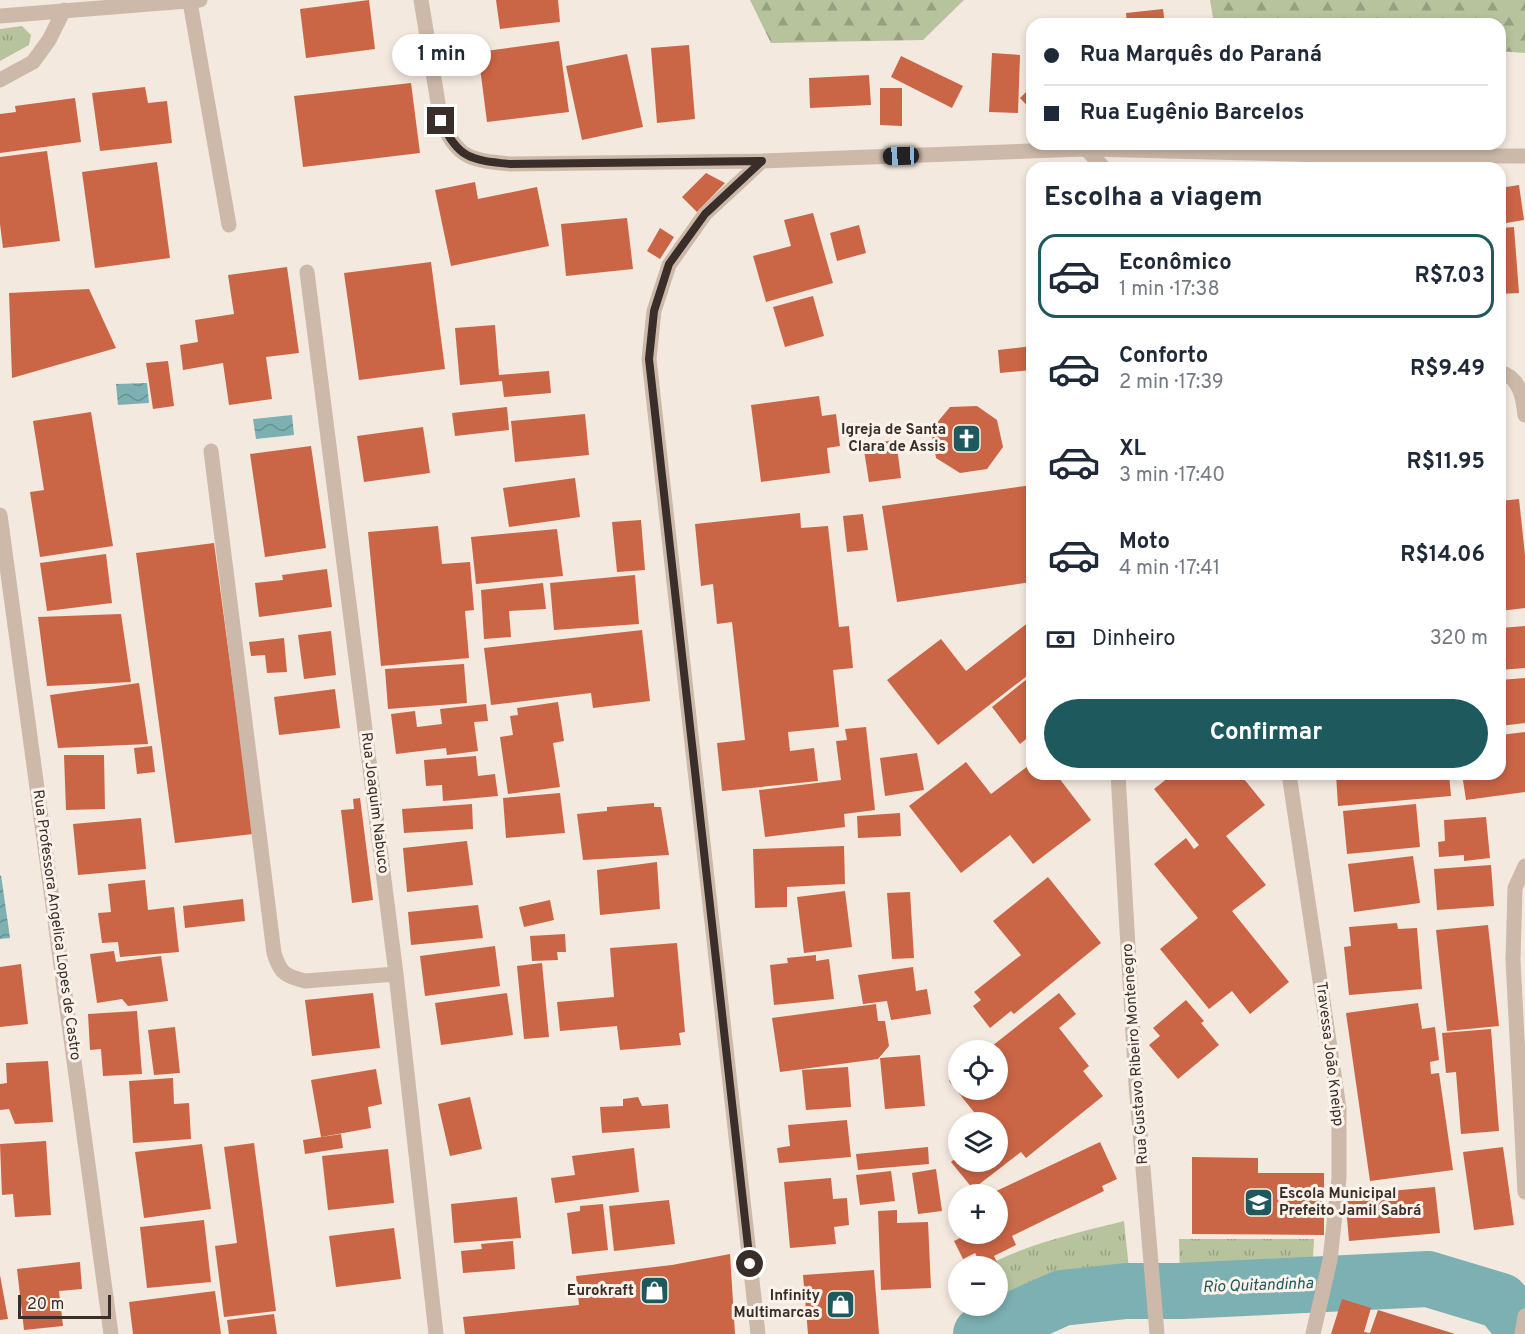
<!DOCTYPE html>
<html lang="pt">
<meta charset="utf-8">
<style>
:root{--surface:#fff;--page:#f6f6f7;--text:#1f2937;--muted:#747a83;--line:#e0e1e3;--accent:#1d595d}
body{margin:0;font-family:Overpass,sans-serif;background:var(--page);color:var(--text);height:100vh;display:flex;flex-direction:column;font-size:22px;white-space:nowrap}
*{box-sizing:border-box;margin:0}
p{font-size:20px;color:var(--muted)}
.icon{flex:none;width:33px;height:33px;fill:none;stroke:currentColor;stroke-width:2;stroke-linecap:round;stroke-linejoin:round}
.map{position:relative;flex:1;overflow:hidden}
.details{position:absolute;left:1026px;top:162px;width:480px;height:618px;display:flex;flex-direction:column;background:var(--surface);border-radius:18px;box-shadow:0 3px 9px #0003}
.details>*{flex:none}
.banner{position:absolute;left:1026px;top:18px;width:480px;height:132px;border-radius:18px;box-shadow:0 3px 9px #0003;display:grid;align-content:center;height:132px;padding:0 18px;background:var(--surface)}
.fabs{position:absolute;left:948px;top:1040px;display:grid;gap:12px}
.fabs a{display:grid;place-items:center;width:60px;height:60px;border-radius:50%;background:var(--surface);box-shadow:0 3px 9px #0003;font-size:30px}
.scale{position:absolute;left:18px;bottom:15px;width:93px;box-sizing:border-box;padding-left:6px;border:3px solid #392e29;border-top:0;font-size:16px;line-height:21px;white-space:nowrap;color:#392e29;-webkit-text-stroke:4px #fbf3eb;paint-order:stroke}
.end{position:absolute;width:27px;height:27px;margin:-14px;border:8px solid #392e29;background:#fff;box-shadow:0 0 0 3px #fff}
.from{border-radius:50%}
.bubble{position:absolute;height:42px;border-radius:21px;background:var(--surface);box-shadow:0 3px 9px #0003;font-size:20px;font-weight:700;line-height:42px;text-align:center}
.car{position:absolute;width:18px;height:36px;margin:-18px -9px;border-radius:8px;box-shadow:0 0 4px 2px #0007;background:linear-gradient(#222 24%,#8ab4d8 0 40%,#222 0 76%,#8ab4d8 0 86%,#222 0)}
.banner b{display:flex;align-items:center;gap:21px;height:57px;font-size:22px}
.banner b+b{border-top:2px solid var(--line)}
.banner i{width:15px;height:15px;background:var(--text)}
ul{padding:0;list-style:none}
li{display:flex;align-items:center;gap:18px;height:84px;margin:0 12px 9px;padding:0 6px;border:3px solid transparent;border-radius:18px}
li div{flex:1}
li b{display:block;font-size:22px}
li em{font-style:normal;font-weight:700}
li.on{border-color:var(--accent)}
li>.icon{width:54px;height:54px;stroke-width:1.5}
h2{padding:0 18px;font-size:27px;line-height:72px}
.pay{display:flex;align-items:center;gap:15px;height:66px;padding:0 18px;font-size:22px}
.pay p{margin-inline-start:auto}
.cta{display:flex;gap:12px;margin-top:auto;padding:12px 18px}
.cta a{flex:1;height:69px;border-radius:36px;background:var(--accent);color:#fff;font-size:24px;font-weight:700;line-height:69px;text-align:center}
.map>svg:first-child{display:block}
.grass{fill:url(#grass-tufts)}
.forest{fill:url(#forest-firs)}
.water{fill:url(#water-waves)}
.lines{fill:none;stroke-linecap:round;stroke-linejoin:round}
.river{stroke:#7cb0b2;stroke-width:56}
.building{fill:#ca6546}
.minor{stroke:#ccb9a9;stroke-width:15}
.route{stroke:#392e29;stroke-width:8}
.labels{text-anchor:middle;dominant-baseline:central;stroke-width:6;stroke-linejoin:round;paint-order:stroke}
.poi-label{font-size:15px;font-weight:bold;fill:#392e29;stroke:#fbf3eb;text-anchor:end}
.street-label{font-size:15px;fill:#392e29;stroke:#fbf3eb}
.water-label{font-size:16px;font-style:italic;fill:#1d595d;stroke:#fbf3eb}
</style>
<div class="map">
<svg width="1525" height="1334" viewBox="0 0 1525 1334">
<defs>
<pattern id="grass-tufts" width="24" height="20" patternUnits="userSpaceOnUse" patternTransform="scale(1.5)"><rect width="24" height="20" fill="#b7c39d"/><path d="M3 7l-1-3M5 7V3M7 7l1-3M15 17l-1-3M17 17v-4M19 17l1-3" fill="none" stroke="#969f80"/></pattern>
<pattern id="forest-firs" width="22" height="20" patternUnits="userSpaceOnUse" patternTransform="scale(1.5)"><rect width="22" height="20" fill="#b7c39d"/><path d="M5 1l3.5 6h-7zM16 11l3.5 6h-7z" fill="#969f80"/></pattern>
<pattern id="water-waves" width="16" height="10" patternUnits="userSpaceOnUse" patternTransform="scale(1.5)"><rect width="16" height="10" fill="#7cb0b2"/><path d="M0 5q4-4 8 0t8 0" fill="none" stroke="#679091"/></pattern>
</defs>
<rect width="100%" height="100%" fill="#f4e9de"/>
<path class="grass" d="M22 26 31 35 29 45 0 61V29Z
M1124 1221 1129 1269 1082 1275 1049 1285 966 1328 962 1305H998V1266H986C1030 1243 1077 1233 1124 1221Z
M1179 1239H1314L1312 1276 1180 1278Z"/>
<path class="forest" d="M750 0H964L923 40 771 43Z
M1210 0H1525V53L1500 51V24H1214Z"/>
<path class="water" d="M147 383 149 403 118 405 116 384Z
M292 415 294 435 256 439 253 419Z
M1 875 10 938 0 939V876Z"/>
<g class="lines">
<path class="river" d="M981 1334 1062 1298 1126 1291H1182L1428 1279 1501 1301 1525 1330"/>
</g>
<path class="building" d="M369 0 375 49 306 58 300 9Z
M496 0H558L560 22 500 29Z
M1163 9 1165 24H1127L1126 13Z
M559 41 569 112 487 122 478 52Z
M689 45 695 119 657 123 651 48Z
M992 53 1020 55 1018 113 989 112Z
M627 54 643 127 582 140 566 66Z
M901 56 963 86 952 108 891 77Z
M869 75 871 105 810 108 809 78Z
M411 83 420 153 303 167 294 96Z
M1032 86V111L1020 98Z
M145 87 148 103 167 101 172 143 100 151 92 93Z
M880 88H902V126L880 125Z
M75 98 81 142 0 153V114L16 112 15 106Z
M47 151 60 241 3 248 0 224V157Z
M157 162 170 258 95 268 82 172Z
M706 173 725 183 697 212 682 197Z
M475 182 478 199 537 187 549 246 451 266 435 190Z
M1519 185 1524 220 1500 224V188Z
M813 213 833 283 766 302 753 256 791 246 784 220Z
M627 218 633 269 566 276 561 224Z
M859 225 866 253 837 261 830 233Z
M1514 227 1519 293 1500 294V228Z
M660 228 674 237 660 259 647 251Z
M431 262 445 369 359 380 344 273Z
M287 267 299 353 266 357 272 399 229 405 223 363 183 370 180 345 198 342 195 320 234 314 228 275Z
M89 289 116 348 12 378 9 293Z
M813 296 824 336 785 347 773 307Z
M495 325 499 375 549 371 551 393 504 397 502 381 460 385 455 328Z
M1032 346V370L1000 373 998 350Z
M168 361 174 406 153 409 146 363Z
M819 396 822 416 836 414 840 446 827 448 830 473 761 482 751 405Z
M977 406 997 420 1003 447 987 469 960 473 936 458 931 430 950 407Z
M507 407 509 430 455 436 452 413Z
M91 412 113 546 40 557 30 492 44 490 33 421Z
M585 414 589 455 515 462 511 421Z
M423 427 430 473 364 482 357 436Z
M896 440 901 478 869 482 863 444Z
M311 446 326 548 265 557 250 454Z
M575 478 580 517 509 527 503 488Z
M1032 485V582L897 602 882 506Z
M1519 499 1525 555V608L1500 611V501Z
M800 513 801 528 828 526 839 627 849 626 853 668 833 670 839 727 788 732 790 751 814 748 818 781 722 791 717 743 745 740 732 622 717 624 713 584 701 586 695 524Z
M863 514 868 550 847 552 843 516Z
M641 520 645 570 617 572 612 522Z
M438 526 442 564 470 562 474 610 465 611 469 658 381 666 368 532Z
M557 529 563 576 476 584 471 537Z
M214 543 253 834 175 843 136 553Z
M106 554 112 603 47 611 40 563Z
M327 569 332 607 259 617 255 583 283 580 282 575Z
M635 575 639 624 554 630 550 583Z
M543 583 546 609 509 611 511 637 484 639 481 590Z
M121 614 131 682 47 686 38 617Z
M1029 622 1032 626V672L938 745 887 680 941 639 966 671Z
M1525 626V668L1500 670V628Z
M642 630 650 701 593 708 591 693 491 705 484 648Z
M331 631 336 675 304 679 298 635Z
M284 638 287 672 267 673 265 655 251 656 249 642Z
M464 664 467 703 388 709 385 669Z
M1032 675V734L1020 744 992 707Z
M1525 678V723L1500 726V680Z
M139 683 148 744 58 748 50 695Z
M335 689 340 728 279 735 274 697Z
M558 702 564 741 553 743 560 787 508 794 500 737 513 735 510 716 518 715 517 708Z
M486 704 488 721 474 722 478 751 447 755 446 748 396 754 391 714 415 711 417 727 442 724 440 709Z
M866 727 875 810 844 814 845 827 765 837 759 790 841 780 836 741 847 740 845 729Z
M1525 732V792L1466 800 1462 774H1500V735Z
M152 746 155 772 137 774 134 748Z
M917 753 924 790 885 796 880 758Z
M64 755H104L105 809 66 810Z
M476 756 478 776 495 774 498 796 443 801 442 785 426 786 424 760Z
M966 762 991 794 1032 763V774H1056L1091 820 1033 864 1010 835 961 873 909 806Z
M1173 774H1186L1190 779 1195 774H1240L1265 805 1226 836 1266 885 1232 911 1289 982 1250 1014 1232 991 1209 1009 1160 949 1198 918 1154 864 1186 838 1194 849 1199 845 1154 789Z
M1336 774H1449L1451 796 1338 806Z
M560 793 565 833 506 838 503 798Z
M360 798 373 900 352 903 341 810 354 809 353 799Z
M654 803V807H661L669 855 583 860 577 814 607 811V807Z
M472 804 473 829 404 833 402 809Z
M1416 804 1420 847 1347 854 1343 811Z
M900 813 901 836 858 838 857 816Z
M1486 817 1490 858 1464 861V855L1439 857 1438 842 1445 841 1444 820Z
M141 818 146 869 78 875 73 824Z
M467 841 473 885 407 892 403 848Z
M844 846 845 884 787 887V907L755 908 753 849Z
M1413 856 1420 903 1354 912 1348 864Z
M657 862 660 909 600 915 597 870Z
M1491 865 1494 906 1437 910 1434 869Z
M1048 877 1101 943 1014 1014 1011 1011 990 1028 973 1006 981 1000 974 992 1021 955 993 921Z
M145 880 148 910 174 907 179 952 120 957 118 942 102 943 98 913 111 912 108 884Z
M845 891 852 947 804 953 797 897Z
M910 892 914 958 892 959 887 893Z
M243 899 245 921 185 928 183 906Z
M550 900 554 920 524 927 519 907Z
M478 905 483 938 411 945 408 912Z
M1397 923 1398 929 1417 928 1422 989 1349 995 1344 947 1351 946 1349 927Z
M1488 925 1499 1026 1447 1031 1436 930Z
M565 934 566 952H557L558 960 532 961 530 936Z
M677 943 685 1032 679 1033 681 1045 620 1050 617 1026 560 1031 557 1002 614 997 610 948Z
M495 946 500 986 425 996 420 956Z
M114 951 116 962 161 956 168 1001 128 1006 122 999 97 1003 90 954Z
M816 955V961L829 959 834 999 774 1005 770 965 788 963 787 958Z
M542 963 549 1037 524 1039 517 966Z
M21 964 28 1024 0 1027V967Z
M913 967 916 991 927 989 931 1014 891 1020 887 1001 863 1004 858 975Z
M373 993 380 1048 312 1056 305 1000Z
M507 993 513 1035 441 1045 435 1003Z
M1059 993 1076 1014 1059 1028 1089 1066 1083 1071 1103 1096 1026 1158 1021 1152 973 1189 951 1162 958 1156V1161H998V1122H982L949 1081 958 1073V1089H998V1050H987Z
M1186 1000 1204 1021 1201 1023 1219 1045 1178 1079 1149 1045 1160 1036 1153 1028Z
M1418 1003 1422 1029 1435 1027 1439 1060 1430 1062 1431 1074 1439 1073 1453 1170 1370 1181 1346 1013Z
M876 1004 878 1021H885L889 1046 878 1059 780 1072 772 1018Z
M137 1011 142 1074 103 1076 101 1049 90 1050 88 1014Z
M175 1027 180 1073 154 1075 148 1030Z
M1491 1029 1499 1131 1461 1134 1456 1072 1446 1073 1442 1033Z
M920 1055 925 1106 885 1109 880 1058Z
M48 1061 53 1122 15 1124 9 1109 0 1110V1084L7 1083 6 1063Z
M848 1067 851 1107 806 1110 802 1070Z
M376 1069 382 1104 368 1107 371 1128 321 1137 311 1080Z
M173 1078 174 1104 189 1103 191 1139 133 1143 129 1081Z
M470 1097 482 1149 450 1156 438 1104Z
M638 1097 642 1106 668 1104 670 1128 602 1133 600 1107 623 1106V1099Z
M847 1120 851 1157 779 1163 777 1148 790 1146 788 1125Z
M341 1134 343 1148 305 1154 303 1140Z
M46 1141 51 1215 15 1217 13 1194 2 1195 0 1144Z
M1100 1142 1117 1179 1102 1186 1104 1191 1012 1236 1016 1245 994 1256 1003 1275 998 1277V1266H982L975 1253 963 1259 954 1241 970 1233H998V1194H990Z
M254 1143 276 1311 224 1317 215 1246 237 1243 224 1147Z
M202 1144 211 1209 144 1218 135 1152Z
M928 1147 929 1164 858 1170 856 1154Z
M1503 1147 1514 1225 1474 1230 1463 1152Z
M634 1148 639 1192 555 1203 551 1178 575 1175 572 1156Z
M388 1149 394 1203 328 1210 322 1156Z
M1192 1157 1258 1158V1173H1324V1235L1192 1234Z
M936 1169 942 1211 918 1214 912 1173Z
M891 1171 895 1201 860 1205 856 1175Z
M831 1178 833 1199 847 1198 849 1225 834 1227 836 1244 790 1248 784 1182Z
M1435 1187 1440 1233 1349 1241 1345 1195Z
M517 1197 521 1238 454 1243 451 1204Z
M669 1200 675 1244 614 1251 609 1206Z
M603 1204 608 1250 572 1254 567 1213 580 1211V1206Z
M897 1210V1223L928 1222 931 1288 881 1290 878 1211Z
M204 1220 211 1282 147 1288 140 1227Z
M394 1228 401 1279 336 1287 329 1236Z
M513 1241 515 1269 463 1273 461 1251 482 1249 481 1244Z
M730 1254 735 1334H465L463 1317 579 1305 576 1276 672 1265Z
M80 1262 82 1289 59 1291 63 1326 24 1330 17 1269Z
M874 1270 879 1334H808L803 1275Z
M0 1275 8 1319 0 1320Z
M215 1291 221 1334H133L129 1302Z
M1342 1299 1371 1308 1364 1332 1370 1333 1378 1310 1455 1334H1331Z
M274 1314 277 1334H229L227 1320Z"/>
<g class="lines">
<path class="minor" d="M421 0 441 121C458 159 471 160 510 164L762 161 1086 149 1368 156H1525
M190 2 229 225
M0 16 200 0
M0 80 33 62 49 40 64 10
M1086 149 1104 168
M307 272 396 974 436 1334
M1500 372C1520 377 1523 398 1525 415
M211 451 274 953C280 973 285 976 305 981L396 974
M0 515 111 1334
M1118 774 1136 1085 1157 1334
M1289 774 1339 1108V1178L1330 1260 1313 1334
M1525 866 1515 888 1513 960 1525 1192
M758 1334 649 359 654 311 669 265 705 214 762 161
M1522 1334 1525 1316"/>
</g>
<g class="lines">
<path class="route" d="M441 121C458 159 471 160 510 164L762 161 705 214 669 264 654 311 649 359 750 1264"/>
</g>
<defs>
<symbol id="church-square" viewBox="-11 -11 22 22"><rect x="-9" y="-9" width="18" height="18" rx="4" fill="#1d595d" stroke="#fbf3eb"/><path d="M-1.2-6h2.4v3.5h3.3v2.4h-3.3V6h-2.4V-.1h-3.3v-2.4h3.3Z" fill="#fff"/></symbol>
<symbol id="school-square" viewBox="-11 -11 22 22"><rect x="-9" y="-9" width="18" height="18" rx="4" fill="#1d595d" stroke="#fbf3eb"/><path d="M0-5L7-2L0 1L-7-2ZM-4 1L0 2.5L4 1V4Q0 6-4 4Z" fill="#fff"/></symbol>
<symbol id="shop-square" viewBox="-11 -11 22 22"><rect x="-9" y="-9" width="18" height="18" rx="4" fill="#1d595d" stroke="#fbf3eb"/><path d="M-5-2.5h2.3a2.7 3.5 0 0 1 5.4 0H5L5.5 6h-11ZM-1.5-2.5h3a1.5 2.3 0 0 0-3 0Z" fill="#fff"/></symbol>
</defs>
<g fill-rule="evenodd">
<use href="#church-square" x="950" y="422" width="33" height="33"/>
<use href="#school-square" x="1242" y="1186" width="33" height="33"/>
<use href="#shop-square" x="638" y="1274" width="33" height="33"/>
<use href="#shop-square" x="824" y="1288" width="33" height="33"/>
</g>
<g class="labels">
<g class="poi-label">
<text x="946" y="430">Igreja de Santa<tspan x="946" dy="17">Clara de Assis</tspan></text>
<text x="1279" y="1194" text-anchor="start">Escola Municipal<tspan x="1279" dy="17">Prefeito Jamil Sabrá</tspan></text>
<text x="634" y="1291">Eurokraft</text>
<text x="820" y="1296">Infinity<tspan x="820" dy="17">Multimarcas</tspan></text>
</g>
<g class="street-label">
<text transform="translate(374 803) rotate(83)">Rua Joaquim Nabuco</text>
<text transform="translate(56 925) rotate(82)">Rua Professora Angelica Lopes de Castro</text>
<text transform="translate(1136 1054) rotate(-94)">Rua Gustavo Ribeiro Montenegro</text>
<text transform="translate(1329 1054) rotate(83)">Travessa João Kneipp</text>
</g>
<g class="water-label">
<text transform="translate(1258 1286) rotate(-2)">Rio Quitandinha</text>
</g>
</g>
</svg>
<div class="fabs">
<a><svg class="icon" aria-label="locate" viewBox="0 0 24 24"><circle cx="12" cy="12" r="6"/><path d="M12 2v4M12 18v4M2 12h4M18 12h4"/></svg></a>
<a><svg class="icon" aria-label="layers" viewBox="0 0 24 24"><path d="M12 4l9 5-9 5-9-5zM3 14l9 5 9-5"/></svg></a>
<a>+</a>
<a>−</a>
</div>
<div class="scale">20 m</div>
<i class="end from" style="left:750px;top:1264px"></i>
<i class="end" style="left:441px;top:121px"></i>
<div class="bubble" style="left:392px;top:34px;width:99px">1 min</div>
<i class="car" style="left:901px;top:156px;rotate:268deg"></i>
<div class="banner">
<b><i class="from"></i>Rua Marquês do Paraná</b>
<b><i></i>Rua Eugênio Barcelos</b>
</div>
<section class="details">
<h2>Escolha a viagem</h2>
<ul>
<li class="on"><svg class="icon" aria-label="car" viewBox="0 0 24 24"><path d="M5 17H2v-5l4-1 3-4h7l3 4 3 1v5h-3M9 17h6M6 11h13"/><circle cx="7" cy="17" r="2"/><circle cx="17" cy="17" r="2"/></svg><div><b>Econômico</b><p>1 min · 17:38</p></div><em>R$7.03</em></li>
<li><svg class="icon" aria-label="car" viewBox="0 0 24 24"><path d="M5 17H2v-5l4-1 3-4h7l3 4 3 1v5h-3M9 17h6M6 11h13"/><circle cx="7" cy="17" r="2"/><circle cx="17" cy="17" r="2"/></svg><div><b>Conforto</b><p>2 min · 17:39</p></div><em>R$9.49</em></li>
<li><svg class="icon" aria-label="car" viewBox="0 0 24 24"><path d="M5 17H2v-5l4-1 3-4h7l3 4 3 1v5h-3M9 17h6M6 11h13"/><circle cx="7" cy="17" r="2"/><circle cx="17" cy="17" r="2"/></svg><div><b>XL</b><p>3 min · 17:40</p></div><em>R$11.95</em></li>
<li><svg class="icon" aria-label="car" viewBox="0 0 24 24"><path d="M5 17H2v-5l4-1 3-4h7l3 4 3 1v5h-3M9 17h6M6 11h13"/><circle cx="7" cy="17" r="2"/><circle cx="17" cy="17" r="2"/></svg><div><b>Moto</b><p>4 min · 17:41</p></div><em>R$14.06</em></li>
</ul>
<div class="pay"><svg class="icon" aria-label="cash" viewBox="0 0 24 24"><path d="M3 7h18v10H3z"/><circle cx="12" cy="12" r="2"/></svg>Dinheiro<p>320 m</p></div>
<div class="cta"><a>Confirmar</a></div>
</section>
</div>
